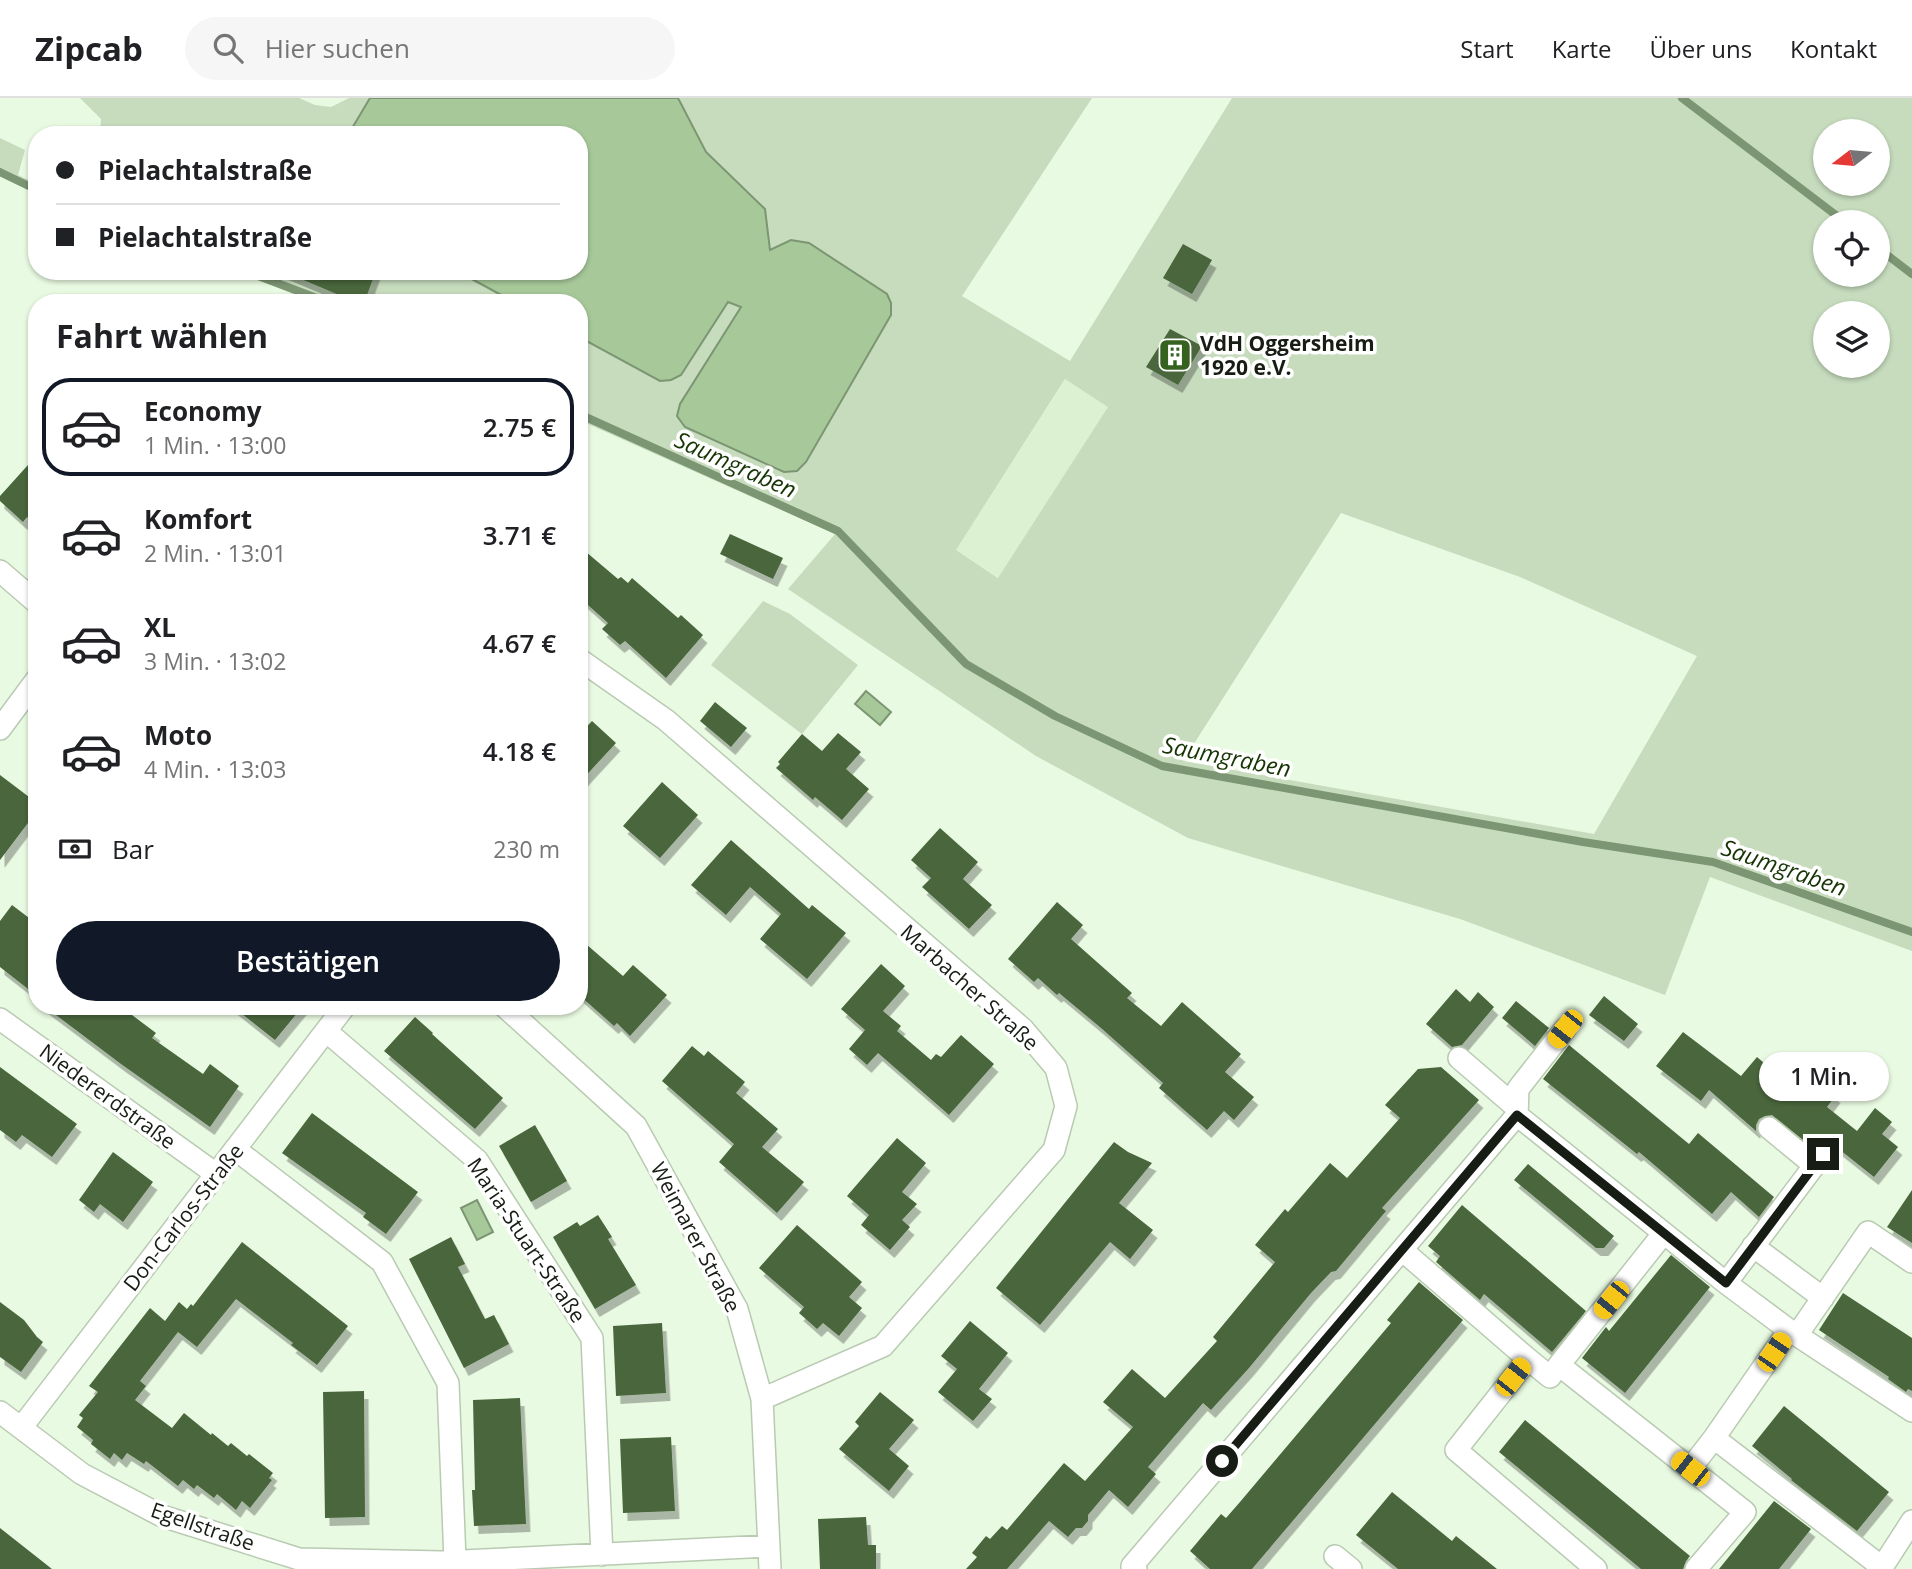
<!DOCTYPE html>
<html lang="de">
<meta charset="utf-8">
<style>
:root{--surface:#fff;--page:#f6f6f6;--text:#202124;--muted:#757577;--line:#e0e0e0;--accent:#111827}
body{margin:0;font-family:"Open Sans",sans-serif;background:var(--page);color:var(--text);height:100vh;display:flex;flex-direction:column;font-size:26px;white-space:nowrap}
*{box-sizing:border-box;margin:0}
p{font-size:23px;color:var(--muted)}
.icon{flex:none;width:38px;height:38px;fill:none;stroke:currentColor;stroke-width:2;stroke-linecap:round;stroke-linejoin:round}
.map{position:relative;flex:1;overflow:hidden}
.details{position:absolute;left:28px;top:196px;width:560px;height:721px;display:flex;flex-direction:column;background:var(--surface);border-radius:28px;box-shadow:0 2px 5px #0004}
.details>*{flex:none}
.hud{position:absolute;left:28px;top:28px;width:560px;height:154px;border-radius:28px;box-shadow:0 2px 5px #0004;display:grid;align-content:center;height:154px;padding:0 28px;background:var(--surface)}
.needle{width:46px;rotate:254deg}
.buttons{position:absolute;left:1813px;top:21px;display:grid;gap:14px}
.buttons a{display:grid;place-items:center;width:77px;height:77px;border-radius:50%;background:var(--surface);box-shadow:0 2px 5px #0004;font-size:35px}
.end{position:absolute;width:32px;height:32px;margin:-16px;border:9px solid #171d14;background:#fff;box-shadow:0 0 0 4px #fff}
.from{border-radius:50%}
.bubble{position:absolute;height:49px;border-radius:24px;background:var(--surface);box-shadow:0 2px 5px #0004;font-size:23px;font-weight:600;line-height:49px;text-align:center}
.car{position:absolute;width:21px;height:42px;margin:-21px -10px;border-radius:9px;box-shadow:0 0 5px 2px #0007;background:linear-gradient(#f5c518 24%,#345 0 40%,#f5c518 0 76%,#345 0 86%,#f5c518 0)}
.hud b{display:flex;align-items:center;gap:24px;height:66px;font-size:26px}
.hud b+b{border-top:2px solid var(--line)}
.hud i{width:18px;height:18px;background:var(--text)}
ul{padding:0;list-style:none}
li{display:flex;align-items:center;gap:21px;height:98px;margin:0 14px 10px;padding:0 14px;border:4px solid transparent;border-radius:28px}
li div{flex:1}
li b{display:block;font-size:26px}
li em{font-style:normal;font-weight:600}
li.on{border-color:var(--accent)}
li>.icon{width:63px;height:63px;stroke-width:1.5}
h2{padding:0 28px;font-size:32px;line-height:84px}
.pay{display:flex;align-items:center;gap:18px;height:77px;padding:0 28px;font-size:26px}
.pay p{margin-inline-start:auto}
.button{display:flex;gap:14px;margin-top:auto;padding:14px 28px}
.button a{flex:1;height:80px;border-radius:42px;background:var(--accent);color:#fff;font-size:28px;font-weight:600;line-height:80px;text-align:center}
header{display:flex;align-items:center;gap:42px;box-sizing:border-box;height:98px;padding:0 35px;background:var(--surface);border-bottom:2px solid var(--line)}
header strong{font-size:33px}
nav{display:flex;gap:38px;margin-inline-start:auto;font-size:24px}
.search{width:490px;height:63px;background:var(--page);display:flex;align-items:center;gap:18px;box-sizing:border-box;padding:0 24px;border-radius:38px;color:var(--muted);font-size:26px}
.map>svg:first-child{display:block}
.built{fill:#dbf1d2}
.green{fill:#c6dcbd;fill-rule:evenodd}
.water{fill:#a7c99a;stroke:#7c9572;stroke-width:2}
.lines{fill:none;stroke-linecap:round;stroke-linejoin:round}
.stream{stroke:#7c9572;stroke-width:8}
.building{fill:#49663c;filter:url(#shadow)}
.minor-casing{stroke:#b9cab2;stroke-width:24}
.minor{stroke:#fff;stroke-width:21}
.route{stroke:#171d14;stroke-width:9}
.labels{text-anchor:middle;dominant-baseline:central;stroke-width:7;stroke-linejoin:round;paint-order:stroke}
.poi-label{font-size:21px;font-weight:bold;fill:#171d14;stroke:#fff;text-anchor:start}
.street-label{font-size:21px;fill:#171d14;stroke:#fff}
.water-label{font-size:23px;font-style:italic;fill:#163504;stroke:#fff}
</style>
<header>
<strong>Zipcab</strong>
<div class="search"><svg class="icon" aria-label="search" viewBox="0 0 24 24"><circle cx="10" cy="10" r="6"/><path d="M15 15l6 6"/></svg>Hier suchen</div>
<nav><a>Start</a><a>Karte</a><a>Über uns</a><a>Kontakt</a></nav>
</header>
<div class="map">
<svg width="1912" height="1471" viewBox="0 0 1912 1471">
<defs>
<filter id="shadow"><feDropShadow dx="4.5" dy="8" stdDeviation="0" flood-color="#0004"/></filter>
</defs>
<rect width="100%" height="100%" fill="#e9fae2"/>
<path class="built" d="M1066 280 1109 308 999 480 956 452Z"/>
<path class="green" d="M80 0H299L315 7 331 9 349 0H370L348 37H100L101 21Z
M678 0H1092L962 198 1070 263 1232 0H1912V853L1710 779 1665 897 1460 821 1188 740 1036 658 788 491 835 436 579 322V239L660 283 681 277 728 203 741 210 680 306 677 318 685 329 784 374 797 373 765 111 706 54ZM1825 33H1878V86H1825ZM1825 124H1878V177H1825ZM1825 215H1878V268H1825ZM1065 281 1108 309 998 480 956 452ZM1341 415 1520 479 1697 558 1594 736 1183 663Z
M0 40 25 52 18 77 37 86V96L0 78Z
M223 173H457L516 205H315L252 179Z
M763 503 790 516 858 567 802 636 711 567Z"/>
<path class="water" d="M370 0H678L706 54 765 111 770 152 791 142 809 145 887 196 891 205V217L806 364 797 373 784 374 685 329 677 318 680 306 741 209 728 204 681 277 671 282 660 283 579 239V205H516L457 173H579V37H348Z
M866 593 891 614 880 627 855 606Z
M477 1102 493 1134 477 1142 461 1110Z"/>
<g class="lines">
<path class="stream" d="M1682 0 1845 124
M0 74 37 92
M1878 150 1912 176
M245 173 330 205
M579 316 838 433 966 566 1055 618 1162 668 1583 744 1713 764 1912 834"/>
</g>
<path class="building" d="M1183 146 1212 162 1192 196 1163 180Z
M282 173H376L364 205H358Z
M1170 231 1202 248 1178 287 1146 269Z
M37 357V428L27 419 23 424 0 403V398Z
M730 436 783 460 773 481 720 456Z
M579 448 618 481 621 479 628 485 632 480 678 520 681 517 703 537 666 580 625 543 620 547 602 531 608 525 579 499Z
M715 604 747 630 731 649 700 623Z
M592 623 616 645 579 685V637Z
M838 635 861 654 846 671 869 691 842 722 815 699 813 702 776 670 780 666 778 664 802 636 822 653Z
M0 677 37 705V713L0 762Z
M662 684 698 717 660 760 623 728Z
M940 730 978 764 963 781 992 807 969 831 922 789 931 780 911 762Z
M731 742 809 811 812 807 846 835 807 881 760 841 781 816 750 789 726 817 691 787Z
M1057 804 1083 827 1071 841 1132 895 1127 900 1161 928 1182 904 1241 956 1225 974 1254 999 1234 1022 1224 1013 1207 1032 1159 990 1163 985 1101 930 1059 895 1057 897 1038 880 1034 884 1008 861Z
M12 807 37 826V898L0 869V823Z
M579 840 623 878 633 867 667 897 630 938 617 925 614 928 579 897Z
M881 866 905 888 883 913 901 928 897 933 931 962 936 956 941 959 961 937 994 966 949 1017 878 955 867 967 849 951 865 932 841 911Z
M1456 891 1470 904 1478 894 1494 909 1462 947 1452 949 1426 926Z
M1604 898 1638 926 1624 943 1589 917Z
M1516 903 1549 930 1535 948 1502 920Z
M44 908H120L156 935 152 940 203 976 210 966 239 988 210 1029 121 966Z
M232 908H303L275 942Z
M415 919 433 935 432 936 503 1000 475 1031 384 953Z
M1683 934 1741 978 1757 959 1804 999 1817 983 1836 997 1827 1009 1857 1033 1875 1010 1892 1024 1882 1036 1898 1049 1874 1079 1825 1040 1812 1049 1772 1017 1765 1018 1759 1021 1756 1027V1033L1709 992 1701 1003 1656 968Z
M1569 947 1689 1046 1698 1035 1774 1099 1759 1119 1731 1094 1712 1116 1639 1054 1637 1056 1543 981Z
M692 948 704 958 708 953 745 984 736 995 778 1031 762 1049 804 1084 777 1115 719 1064 734 1046 662 983Z
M0 969 77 1026 52 1059 22 1037 16 1044 0 1032Z
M1441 969 1479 1002 1382 1110 1386 1113 1336 1173 1331 1174 1311 1195 1249 1270 1211 1312 1203 1305 1148 1369 1156 1376 1128 1409 1109 1392 1088 1417V1423L1082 1430H1076L1068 1439 1049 1423 1007 1471H966L977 1459 972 1455 986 1438 990 1441 1002 1428 1007 1432 1064 1365 1085 1383 1133 1329 1103 1304 1132 1271 1165 1300 1217 1243 1213 1239 1275 1164 1255 1147 1285 1111 1288 1114 1330 1065 1347 1080 1400 1020 1385 1007 1418 971Z
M312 1015 418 1094 386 1136 363 1119 366 1115 282 1055Z
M535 1027 567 1083 531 1104 499 1048Z
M897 1040 926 1065 902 1094 917 1106 902 1122 910 1129 890 1152 861 1127 869 1117 847 1098Z
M1114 1044 1128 1054 1152 1065 1119 1105 1153 1132 1130 1161 1110 1144 1040 1227 996 1190Z
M113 1054 153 1084 123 1124 100 1106 94 1114 79 1102Z
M1528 1066 1614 1138 1604 1150H1596L1514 1082Z
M1912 1092V1145L1887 1129Z
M1462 1107 1586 1213 1552 1254 1484 1196 1480 1202 1436 1164 1440 1158 1428 1148Z
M598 1117 612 1139 608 1141 636 1187 595 1211 553 1139 577 1124 580 1128Z
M797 1127 862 1184 849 1199 862 1210 839 1238 823 1225 817 1231 799 1215 804 1209 759 1170Z
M451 1139 465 1166 458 1169 485 1221 494 1217 509 1246 464 1270 409 1161Z
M242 1144 348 1228 317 1267 291 1247 293 1245 236 1201 197 1249 178 1234 140 1283 146 1288 135 1302 172 1330 184 1315 211 1337 212 1335 228 1348 231 1345 247 1358 249 1356 273 1375 269 1380 272 1382 250 1410 242 1403 236 1412 217 1396 214 1400 197 1387 194 1391 183 1382 178 1388 146 1363 144 1366 127 1355 122 1362 114 1355 110 1361 91 1346 93 1342 77 1329 83 1320 79 1317 98 1294 89 1288 150 1210 165 1223 179 1204 187 1211 191 1206 193 1208Z
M1671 1157 1710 1189 1625 1295 1582 1260 1606 1229 1609 1233Z
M1419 1184 1463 1222 1252 1471H1210L1190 1453 1221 1416 1226 1420 1240 1404 1391 1225 1387 1222Z
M1843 1195 1912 1240V1293L1908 1291 1906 1294 1888 1281 1889 1279 1819 1232Z
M0 1204 24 1222 37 1239 43 1244 21 1274 0 1259Z
M970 1223 1008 1255 979 1291 992 1301 973 1323 938 1294 957 1271 941 1258Z
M662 1225 666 1295 616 1298 613 1228Z
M364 1293 365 1419 325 1420 323 1294Z
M880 1294 914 1322 889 1351 909 1368 889 1393 839 1351 859 1328 855 1324Z
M520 1300 526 1426 474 1428 472 1392H475L473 1302Z
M1784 1308 1889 1394 1857 1433 1791 1382 1792 1381 1752 1348Z
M1525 1322 1690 1458 1686 1463 1683 1471H1641L1499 1354Z
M671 1339 675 1413 623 1415 620 1341Z
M1392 1394 1452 1443 1456 1438 1497 1471H1398L1356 1437Z
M1774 1403 1811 1431 1779 1471H1719Z
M866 1419 868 1447H876V1471H820L818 1421Z
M0 1430 52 1471H0Z"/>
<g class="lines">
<defs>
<path id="minor" d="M0 473 37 505
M579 561 666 622 1023 931 1056 970 1066 1008 1054 1052 883 1248 762 1301
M0 631 37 581
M504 908 636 1028 737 1211 762 1301 770 1471
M0 921 216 1076
M326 933 477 1062 592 1240 602 1457
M1459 960 1517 1010
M1517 1017 1518 991 1565 931
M1769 1030 1814 1067
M235 1051 382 1164 448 1285 455 1463
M1753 1148 1823 1200
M1402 1152 1528 1261 1456 1352 1596 1471
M1726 1185 1823 1056
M1789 1232 1714 1340 1882 1469
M1797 1237 1868 1134 1912 1164
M1528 1261 1550 1279 1559 1267 1745 1414 1696 1471
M1559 1267 1663 1136
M0 1314 82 1376 162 1418 299 1461 442 1464 769 1448
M21 1330 345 908
M1690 1371 1714 1340
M1335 1458 1351 1471
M1136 1471 1132 1468 1517 1017 1726 1185 1789 1232 1912 1313
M1881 1471 1912 1423"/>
</defs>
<use href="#minor" class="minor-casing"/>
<use href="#minor" class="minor"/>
</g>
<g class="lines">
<path class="route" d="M1222 1363 1517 1017 1726 1185 1823 1056"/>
</g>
<defs>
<symbol id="building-square" viewBox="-11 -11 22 22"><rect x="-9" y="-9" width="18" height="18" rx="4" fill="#366220" stroke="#fff"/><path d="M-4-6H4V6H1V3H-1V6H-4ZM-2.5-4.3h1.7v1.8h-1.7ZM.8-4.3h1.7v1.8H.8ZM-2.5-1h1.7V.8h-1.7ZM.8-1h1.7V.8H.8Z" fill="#fff"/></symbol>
</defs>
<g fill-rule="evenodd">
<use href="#building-square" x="1156" y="238" width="38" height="38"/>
</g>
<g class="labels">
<g class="poi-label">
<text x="1200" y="245">VdH Oggersheim<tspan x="1200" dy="24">1920 e.V.</tspan></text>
</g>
<g class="street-label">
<text transform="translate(970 889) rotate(42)">Marbacher Straße</text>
<text transform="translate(108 998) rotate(36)">Niedererdstraße</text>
<text transform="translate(183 1119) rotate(-52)">Don-Carlos-Straße</text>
<text transform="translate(696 1139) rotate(62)">Weimarer Straße</text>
<text transform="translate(527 1142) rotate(56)">Maria-Stuart-Straße</text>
<text transform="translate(203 1428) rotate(19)">Egellstraße</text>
</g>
<g class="water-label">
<text transform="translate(736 366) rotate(24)">Saumgraben</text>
<text transform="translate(1227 658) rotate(11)">Saumgraben</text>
<text transform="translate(1784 769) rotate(19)">Saumgraben</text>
</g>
</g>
</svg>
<div class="buttons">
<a><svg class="needle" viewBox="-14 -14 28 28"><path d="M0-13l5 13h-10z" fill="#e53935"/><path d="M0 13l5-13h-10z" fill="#757577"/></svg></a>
<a><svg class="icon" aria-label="locate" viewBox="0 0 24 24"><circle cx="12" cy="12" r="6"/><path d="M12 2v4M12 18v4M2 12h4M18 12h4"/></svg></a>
<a><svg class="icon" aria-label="layers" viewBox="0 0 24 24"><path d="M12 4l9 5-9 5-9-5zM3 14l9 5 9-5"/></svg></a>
</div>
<i class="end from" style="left:1222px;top:1363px"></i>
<i class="end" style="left:1823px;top:1056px"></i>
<div class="bubble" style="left:1759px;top:954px;width:130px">1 Min.</div>
<i class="car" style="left:1565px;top:931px;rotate:218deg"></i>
<i class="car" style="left:1611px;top:1202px;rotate:219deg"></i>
<i class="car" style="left:1774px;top:1254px;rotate:34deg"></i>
<i class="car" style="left:1513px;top:1279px;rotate:38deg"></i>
<i class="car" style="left:1690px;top:1371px;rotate:308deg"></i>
<div class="hud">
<b><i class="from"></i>Pielachtalstraße</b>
<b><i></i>Pielachtalstraße</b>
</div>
<section class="details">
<h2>Fahrt wählen</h2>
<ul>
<li class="on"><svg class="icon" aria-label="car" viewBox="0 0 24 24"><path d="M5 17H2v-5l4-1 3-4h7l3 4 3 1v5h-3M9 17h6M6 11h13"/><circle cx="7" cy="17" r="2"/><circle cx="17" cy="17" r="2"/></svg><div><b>Economy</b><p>1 Min. · 13:00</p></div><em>2.75 €</em></li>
<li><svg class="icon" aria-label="car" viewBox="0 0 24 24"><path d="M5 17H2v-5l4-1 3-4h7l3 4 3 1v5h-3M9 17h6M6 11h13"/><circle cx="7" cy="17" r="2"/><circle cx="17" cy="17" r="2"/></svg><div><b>Komfort</b><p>2 Min. · 13:01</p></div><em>3.71 €</em></li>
<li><svg class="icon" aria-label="car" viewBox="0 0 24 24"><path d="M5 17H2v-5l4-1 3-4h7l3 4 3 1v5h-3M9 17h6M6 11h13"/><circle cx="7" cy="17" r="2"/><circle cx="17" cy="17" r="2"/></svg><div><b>XL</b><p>3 Min. · 13:02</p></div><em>4.67 €</em></li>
<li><svg class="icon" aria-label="car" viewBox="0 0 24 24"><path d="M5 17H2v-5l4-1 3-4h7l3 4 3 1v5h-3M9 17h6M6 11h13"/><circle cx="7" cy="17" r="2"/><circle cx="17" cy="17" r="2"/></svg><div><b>Moto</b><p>4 Min. · 13:03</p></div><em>4.18 €</em></li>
</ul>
<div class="pay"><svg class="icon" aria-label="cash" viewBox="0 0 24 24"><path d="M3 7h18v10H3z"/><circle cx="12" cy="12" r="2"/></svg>Bar<p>230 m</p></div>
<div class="button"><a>Bestätigen</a></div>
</section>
</div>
